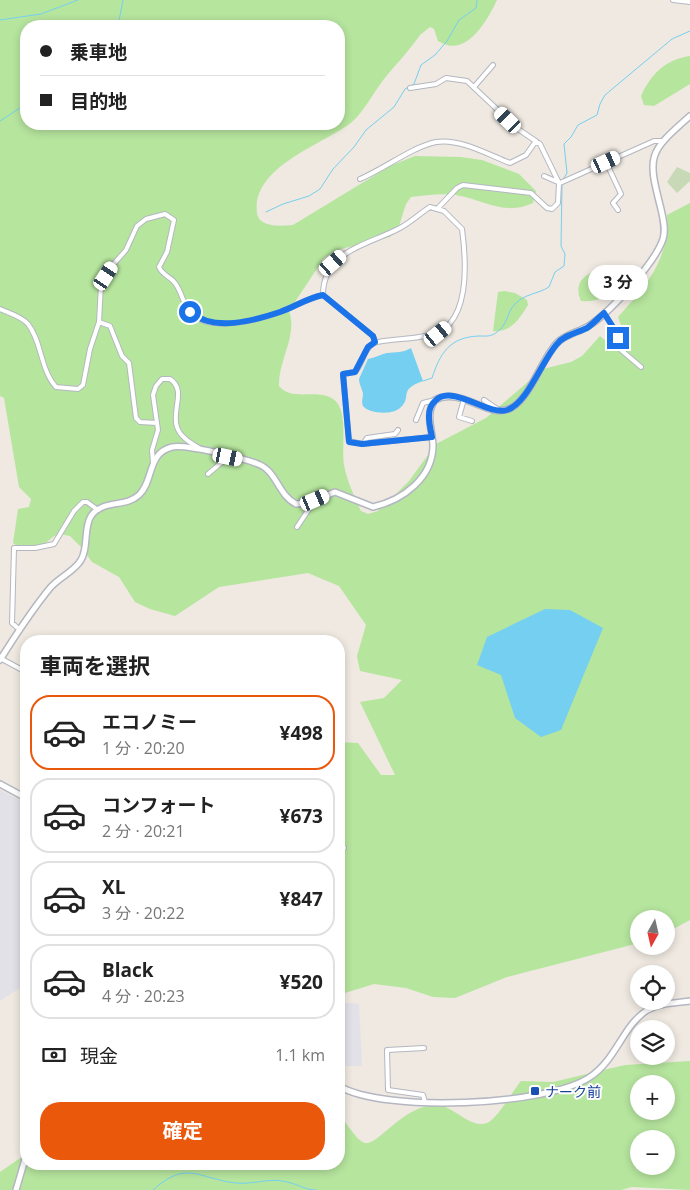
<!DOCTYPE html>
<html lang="ja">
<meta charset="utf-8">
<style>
:root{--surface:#fff;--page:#f6f6f6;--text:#222;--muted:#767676;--line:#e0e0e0;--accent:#ea580c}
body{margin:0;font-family:"Open Sans","Noto Sans JP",sans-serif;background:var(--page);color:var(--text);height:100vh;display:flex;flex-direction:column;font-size:19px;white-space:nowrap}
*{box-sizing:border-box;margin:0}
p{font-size:16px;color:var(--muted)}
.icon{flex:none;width:28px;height:28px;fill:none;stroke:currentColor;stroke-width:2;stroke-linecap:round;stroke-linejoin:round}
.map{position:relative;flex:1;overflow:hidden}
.side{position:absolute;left:20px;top:635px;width:325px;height:535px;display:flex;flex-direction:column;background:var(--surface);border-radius:20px;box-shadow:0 2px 8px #0003}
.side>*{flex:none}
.hud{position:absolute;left:20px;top:20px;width:325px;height:110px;border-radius:20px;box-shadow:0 2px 8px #0003;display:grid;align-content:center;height:110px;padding:0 20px;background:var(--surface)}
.needle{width:32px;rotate:188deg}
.buttons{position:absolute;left:630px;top:910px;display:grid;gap:10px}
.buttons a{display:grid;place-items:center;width:45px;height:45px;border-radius:50%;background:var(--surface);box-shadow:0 2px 8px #0003;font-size:25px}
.end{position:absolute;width:22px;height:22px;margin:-11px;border:6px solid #1a73e8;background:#fff;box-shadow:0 0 0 2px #fff}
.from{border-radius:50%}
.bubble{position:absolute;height:35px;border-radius:18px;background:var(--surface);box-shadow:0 2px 8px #0003;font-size:16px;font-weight:700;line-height:35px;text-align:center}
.car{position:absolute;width:15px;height:30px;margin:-15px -8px;border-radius:6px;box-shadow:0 0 4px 1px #0007;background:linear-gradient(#fff 24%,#345 0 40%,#fff 0 76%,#345 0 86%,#fff 0)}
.hud b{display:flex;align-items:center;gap:18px;height:48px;font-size:19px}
.hud b+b{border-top:1px solid var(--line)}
.hud i{width:12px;height:12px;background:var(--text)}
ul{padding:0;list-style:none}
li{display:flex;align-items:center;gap:15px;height:75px;margin:0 10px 8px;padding:0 10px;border:2px solid var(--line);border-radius:20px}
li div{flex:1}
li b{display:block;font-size:19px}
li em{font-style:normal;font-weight:700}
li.selected{border-color:var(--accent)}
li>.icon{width:45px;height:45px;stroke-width:1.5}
h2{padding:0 20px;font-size:22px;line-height:60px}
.pay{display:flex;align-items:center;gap:12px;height:55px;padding:0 20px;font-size:19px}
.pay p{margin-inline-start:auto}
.primary-button{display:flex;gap:10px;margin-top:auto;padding:10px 20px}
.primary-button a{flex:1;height:58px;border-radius:20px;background:var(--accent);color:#fff;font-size:20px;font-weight:700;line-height:58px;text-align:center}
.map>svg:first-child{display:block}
.industrial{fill:#e3e1e8}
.green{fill:#b6e59e;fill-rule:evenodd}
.cemetery{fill:#c8d9b8}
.water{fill:#75cff0}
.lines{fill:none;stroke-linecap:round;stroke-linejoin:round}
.stream{stroke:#75cff0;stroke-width:1}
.minor-casing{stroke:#b4b7c1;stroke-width:6}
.tertiary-casing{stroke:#b4b7c1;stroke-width:8}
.minor{stroke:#fff;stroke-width:4}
.tertiary{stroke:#fff;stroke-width:5}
.route{stroke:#1a73e8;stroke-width:6}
.transit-dot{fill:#1a4fb4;stroke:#fff;stroke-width:2}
.labels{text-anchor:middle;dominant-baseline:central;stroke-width:4;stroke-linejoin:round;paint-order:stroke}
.transit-label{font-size:14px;fill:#164399;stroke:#fff;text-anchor:start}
</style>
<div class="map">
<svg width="690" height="1190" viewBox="0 0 690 1190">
<rect width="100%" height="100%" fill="#efe9e1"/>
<path class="industrial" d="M0 790 26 803V984L0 1001Z
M339 1002 359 1004 362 1066H345L341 1072 339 1071Z"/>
<path class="green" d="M0 0H497C487 21 466 59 438 41L434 29 430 27 420 35C409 51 396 64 384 79 373 93 365 110 352 122 325 144 251 166 257 213 259 228 282 226 293 225L390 166 415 156 461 157 482 160 519 174 536 191 533 203C508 215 489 203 465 197 447 192 429 195 411 197L406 204 398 229 390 237 337 250 324 258 289 311C298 336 278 360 279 386 292 402 317 388 333 399 349 409 341 447 344 465 347 481 354 496 361 511L368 514 378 511 392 498 409 481 436 444 486 418 543 369 571 362 582 356 600 336 613 347 625 336 618 317C646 286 670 259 667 215L690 203V920L666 933V919H639V943L507 977 455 998 433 997 406 988 374 984 345 993 339 992V870L341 860 339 850V767H342L339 742 358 743 381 775H395L360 702 384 698 402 680 360 671 357 656 366 625 339 586 308 573 219 587 175 616 150 609 135 602 119 577 92 562 82 548 70 536 60 534 54 536 36 551 22 550 13 543 18 509 29 507 31 499 19 487 4 398 0 396ZM26 26H339V124H26Z
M690 56V84L654 106 644 105 641 96C651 74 666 59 690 56Z
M606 268C614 271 616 275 619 282 613 296 595 303 581 301 572 280 588 272 606 268Z
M504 291 515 293 527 300 528 305C519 319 511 333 493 331L498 292Z
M690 1061V1190L632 1187 621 1190H0V1172L26 1154V1164H339V1096L341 1099C339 1111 343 1120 351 1130 354 1134 360 1142 365 1143 378 1146 404 1104 437 1105 454 1106 470 1129 487 1123 497 1119 513 1091 521 1081L553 1082 625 1065ZM639 1084H666V1111H639ZM639 1139H666V1166H639Z"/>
<path class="cemetery" d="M677 167 690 173V181L677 193 667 182Z"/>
<path class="water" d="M411 348 423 381C397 390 413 397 400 408 393 415 369 414 363 406 361 402 363 398 363 394 362 388 359 384 359 379L368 359C375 358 381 354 387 353 396 352 403 353 411 348Z
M545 609 570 610 603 628 561 730 541 737 515 718 501 675 477 665 487 637Z"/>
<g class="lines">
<path class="stream" d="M0 20 41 14 78 0
M118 26 123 0
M0 121 26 104
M562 181 567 173 564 144 571 137 578 125 597 115 600 104 605 95 672 39 690 31
M266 212 283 204 309 196 320 189 333 169 354 147 366 130 394 107 405 89 414 84 421 65 435 55 447 41 459 20 476 8 477 0
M423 381 432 378C440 354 449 337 479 336 486 336 491 337 497 332 508 325 506 313 515 304 524 294 538 294 549 287L555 272 564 266 565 254 561 246 562 185
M153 1190C187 1159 199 1179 236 1183 253 1185 270 1177 287 1182 298 1184 305 1190 316 1190"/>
<defs>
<path id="minor" d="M673 0 690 2
M474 87 493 65
M410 88 436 84 446 78 467 81 518 129 540 144 559 183 558 203 552 209 547 208 531 193 463 185 457 188 438 208
M606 162 621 194 613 203 618 210
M544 176 560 183 654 141H661
M360 179C384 169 412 147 436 142 460 138 489 155 510 163L526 155 536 141
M0 309C9 313 21 316 28 324 42 342 40 369 56 387L78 389 83 385 90 349 99 322 101 285 111 267 126 250 137 226 146 219 165 214 174 220 167 252 159 267C163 276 170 276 175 283 182 292 183 305 191 313 212 333 257 320 280 312 295 307 307 298 323 295
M604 313 618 335 614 344 641 367
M99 322 110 326 122 356 129 363 136 418 140 422 157 423
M375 342 373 336 323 295C323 251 367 245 398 229 410 223 419 214 430 207L444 211 462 229C466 259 471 316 438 333 433 336 425 336 419 337 409 339 381 340 374 343 363 349 363 364 355 372L343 374 349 441 362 444 432 437
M464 399 459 417 472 421
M484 400 500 411
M416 420 423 403 435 400
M363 444 367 438 395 434 398 430
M153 462 152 450 158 430 153 395 156 386 162 379H170C187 390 171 411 177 427 180 437 191 443 199 448
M208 474 228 457
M297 527 315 500
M20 630 12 623 14 548H35L54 544 74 511 83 502H87L98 510
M0 658 26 672
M339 847 344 848
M424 1048 387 1050 388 1090 423 1095 425 1102"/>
<path id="tertiary" d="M0 660C15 636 32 610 50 588 59 577 74 572 81 560 89 547 83 529 91 516 103 499 125 508 139 495 154 481 147 453 172 447 186 444 243 458 258 464 277 471 278 495 296 504L308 503 335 492 373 507C403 500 433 478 433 445 432 428 425 414 435 400 461 386 489 420 511 408 531 397 541 360 557 343 565 334 580 332 590 325 611 311 655 263 663 239 666 229 663 219 661 209 647 155 648 153 690 116
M0 784 26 798
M339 1086C383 1113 547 1106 590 1077 616 1060 623 1026 646 1011 658 1003 676 1003 690 1001
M16 1190 26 1156"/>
</defs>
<use href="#minor" class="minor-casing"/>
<use href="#tertiary" class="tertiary-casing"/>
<use href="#minor" class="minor"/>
<use href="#tertiary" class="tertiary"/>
</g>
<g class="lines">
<path class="route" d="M190 312C214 332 253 321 280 312 295 307 307 298 323 295L373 336 375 342 368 347 355 372 343 374 349 442 362 444 432 437C430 426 425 410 435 401 452 383 487 416 507 410 528 403 542 360 557 344 564 335 577 333 587 328 593 324 598 318 604 313L618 335V338"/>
</g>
<rect class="transit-dot" x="530" y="1086" width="10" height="10" rx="2.5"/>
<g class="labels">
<g class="transit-label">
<text x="545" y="1091">ナーク前</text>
</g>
</g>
</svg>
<div class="buttons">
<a><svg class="needle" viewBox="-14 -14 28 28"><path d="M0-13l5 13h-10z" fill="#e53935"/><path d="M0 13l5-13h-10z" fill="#767676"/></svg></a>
<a><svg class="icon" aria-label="locate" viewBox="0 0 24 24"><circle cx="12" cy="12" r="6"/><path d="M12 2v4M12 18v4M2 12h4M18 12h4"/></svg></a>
<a><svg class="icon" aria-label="layers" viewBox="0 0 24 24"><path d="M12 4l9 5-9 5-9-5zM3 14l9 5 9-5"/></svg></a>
<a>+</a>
<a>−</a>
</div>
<i class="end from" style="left:190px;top:312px"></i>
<i class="end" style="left:618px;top:338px"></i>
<div class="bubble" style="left:588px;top:265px;width:60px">3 分</div>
<i class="car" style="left:508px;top:120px;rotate:314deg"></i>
<i class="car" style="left:606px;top:162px;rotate:65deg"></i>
<i class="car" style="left:333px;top:263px;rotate:49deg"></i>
<i class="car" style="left:106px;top:276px;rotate:33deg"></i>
<i class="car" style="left:438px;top:334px;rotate:51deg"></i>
<i class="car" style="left:228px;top:457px;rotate:102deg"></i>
<i class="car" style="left:315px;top:500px;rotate:67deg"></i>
<div class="hud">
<b><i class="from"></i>乗車地</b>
<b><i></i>目的地</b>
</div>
<section class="side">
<h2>車両を選択</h2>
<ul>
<li class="selected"><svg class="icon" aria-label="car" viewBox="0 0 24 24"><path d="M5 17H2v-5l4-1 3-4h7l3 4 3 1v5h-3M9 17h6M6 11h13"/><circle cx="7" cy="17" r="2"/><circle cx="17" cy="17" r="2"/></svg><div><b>エコノミー</b><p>1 分 · 20:20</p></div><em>¥498</em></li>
<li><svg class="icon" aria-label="car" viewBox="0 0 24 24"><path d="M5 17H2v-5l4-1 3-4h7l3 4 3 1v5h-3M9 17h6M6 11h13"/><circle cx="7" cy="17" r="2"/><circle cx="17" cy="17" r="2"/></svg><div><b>コンフォート</b><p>2 分 · 20:21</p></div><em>¥673</em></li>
<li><svg class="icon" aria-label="car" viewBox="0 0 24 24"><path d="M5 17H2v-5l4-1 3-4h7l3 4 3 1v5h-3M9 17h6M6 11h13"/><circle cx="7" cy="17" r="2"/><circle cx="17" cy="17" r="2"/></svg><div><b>XL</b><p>3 分 · 20:22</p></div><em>¥847</em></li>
<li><svg class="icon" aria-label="car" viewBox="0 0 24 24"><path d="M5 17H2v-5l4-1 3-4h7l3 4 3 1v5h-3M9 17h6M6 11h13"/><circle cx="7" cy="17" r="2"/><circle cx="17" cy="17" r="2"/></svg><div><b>Black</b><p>4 分 · 20:23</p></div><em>¥520</em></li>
</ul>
<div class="pay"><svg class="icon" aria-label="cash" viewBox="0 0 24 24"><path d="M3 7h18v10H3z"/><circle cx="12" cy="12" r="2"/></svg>現金<p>1.1 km</p></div>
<div class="primary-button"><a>確定</a></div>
</section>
</div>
